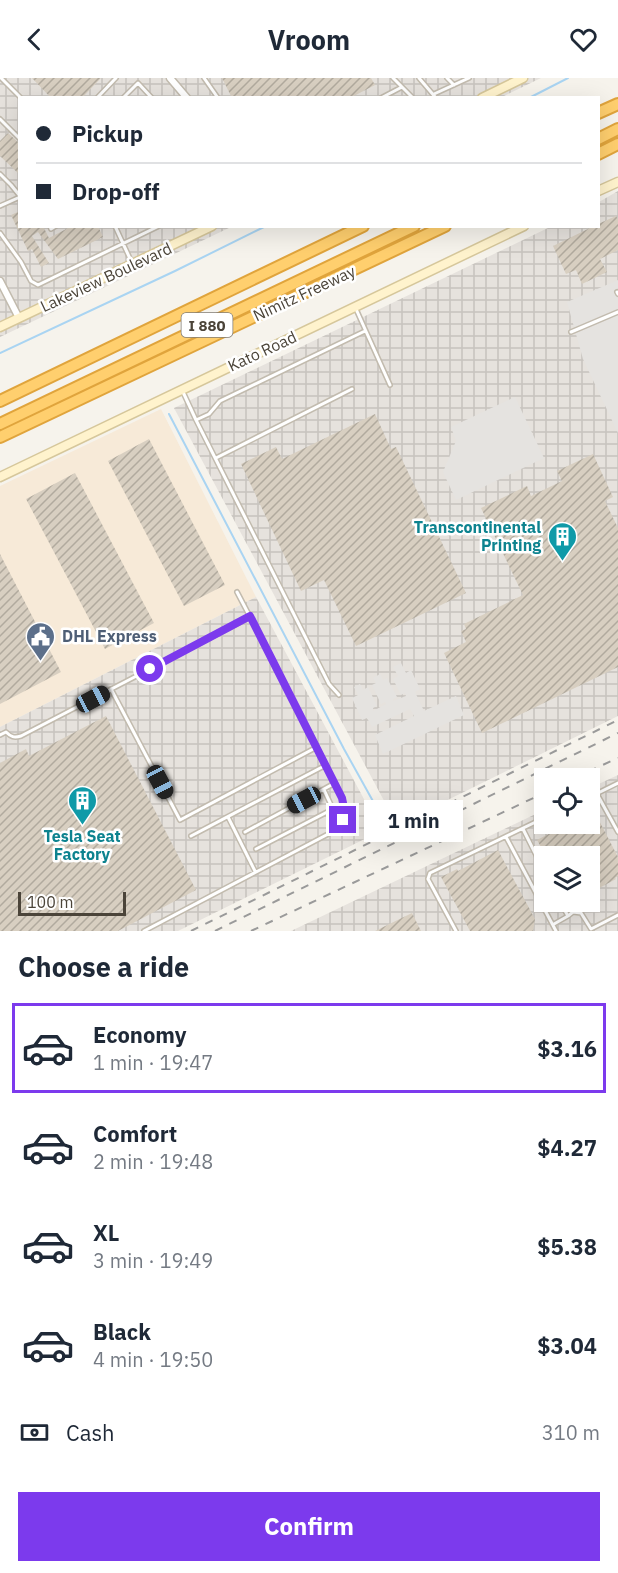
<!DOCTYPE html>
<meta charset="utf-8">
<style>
:root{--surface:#fff;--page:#f6f6f7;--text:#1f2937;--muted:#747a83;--line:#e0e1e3;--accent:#7c3aed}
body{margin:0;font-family:"IBM Plex Sans",sans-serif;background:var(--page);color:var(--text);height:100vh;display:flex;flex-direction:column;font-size:22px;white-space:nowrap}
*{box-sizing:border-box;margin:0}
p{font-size:20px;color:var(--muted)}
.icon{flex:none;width:33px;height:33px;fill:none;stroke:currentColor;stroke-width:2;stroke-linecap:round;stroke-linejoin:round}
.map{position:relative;height:853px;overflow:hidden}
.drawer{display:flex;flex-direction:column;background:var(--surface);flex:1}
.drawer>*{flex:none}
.guide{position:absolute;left:18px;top:18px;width:582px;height:132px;border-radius:0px;box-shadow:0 6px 24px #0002;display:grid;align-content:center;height:132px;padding:0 18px;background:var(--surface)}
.buttons{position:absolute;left:534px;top:690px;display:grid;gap:12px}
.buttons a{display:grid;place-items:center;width:66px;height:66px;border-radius:0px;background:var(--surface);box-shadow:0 6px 24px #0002;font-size:30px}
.scale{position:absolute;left:18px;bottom:15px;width:108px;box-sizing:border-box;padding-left:6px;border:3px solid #4b4439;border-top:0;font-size:16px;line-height:21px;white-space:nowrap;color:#4b4439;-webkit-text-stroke:4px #fff;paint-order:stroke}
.end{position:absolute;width:27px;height:27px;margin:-14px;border:8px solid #7c3aed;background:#fff;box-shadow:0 0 0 3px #fff}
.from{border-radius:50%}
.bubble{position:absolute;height:42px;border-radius:0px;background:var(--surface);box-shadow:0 6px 24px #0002;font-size:20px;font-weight:800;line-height:42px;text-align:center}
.car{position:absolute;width:18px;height:36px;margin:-18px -9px;border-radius:8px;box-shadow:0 0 4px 2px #0007;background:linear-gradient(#222 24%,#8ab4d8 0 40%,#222 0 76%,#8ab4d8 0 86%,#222 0)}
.guide b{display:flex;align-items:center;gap:21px;height:57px;font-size:22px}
.guide b+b{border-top:2px solid var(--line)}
.guide i{width:15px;height:15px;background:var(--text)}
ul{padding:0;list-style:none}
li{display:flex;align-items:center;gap:18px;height:90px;margin:0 12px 9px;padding:0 6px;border:3px solid transparent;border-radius:0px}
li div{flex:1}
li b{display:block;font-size:22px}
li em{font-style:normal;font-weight:800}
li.on{border-color:var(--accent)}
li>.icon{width:54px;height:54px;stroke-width:1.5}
h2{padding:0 18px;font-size:27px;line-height:72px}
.pay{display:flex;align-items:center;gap:15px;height:66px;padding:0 18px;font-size:22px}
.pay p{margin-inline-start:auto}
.primary-button{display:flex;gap:12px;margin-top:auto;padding:12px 18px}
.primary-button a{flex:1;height:69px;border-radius:0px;background:var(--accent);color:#fff;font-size:24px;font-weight:800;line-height:69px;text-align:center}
header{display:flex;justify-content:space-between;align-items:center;height:78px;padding:0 18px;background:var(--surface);font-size:27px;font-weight:800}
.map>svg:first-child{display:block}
.commercial{fill:#f7ead8}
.industrial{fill:url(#industrial-grid);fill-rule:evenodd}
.parking{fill:#e5e3e0}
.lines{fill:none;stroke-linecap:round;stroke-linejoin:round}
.stream{stroke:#a9d4f2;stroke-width:2}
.building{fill:url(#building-hatch)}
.lane-casing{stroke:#c2bbae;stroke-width:6}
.street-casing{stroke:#c2bbae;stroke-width:9}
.secondary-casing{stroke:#d6c79b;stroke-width:11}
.highway-casing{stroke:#e0a43c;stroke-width:14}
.lane{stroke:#fff;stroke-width:3}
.street{stroke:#fff;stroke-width:6}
.secondary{stroke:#fff3cd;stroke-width:8}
.highway{stroke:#ffcf6e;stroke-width:10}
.rail{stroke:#9a9a9a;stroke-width:2;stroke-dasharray:8 8;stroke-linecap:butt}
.route{stroke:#7c3aed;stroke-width:8}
.labels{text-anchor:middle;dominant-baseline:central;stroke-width:5;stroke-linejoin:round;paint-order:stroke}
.shield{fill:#fff;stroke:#817c74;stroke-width:1.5}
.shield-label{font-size:15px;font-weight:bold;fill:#4b4439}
.street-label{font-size:16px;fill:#4b4439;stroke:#fff}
.culture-label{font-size:16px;font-weight:bold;fill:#0d838f;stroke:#fff;text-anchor:end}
.service-label{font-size:16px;font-weight:bold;fill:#4e5e75;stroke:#fff;text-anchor:start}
</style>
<header><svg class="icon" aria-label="back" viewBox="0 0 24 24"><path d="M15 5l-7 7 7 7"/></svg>Vroom<svg class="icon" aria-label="heart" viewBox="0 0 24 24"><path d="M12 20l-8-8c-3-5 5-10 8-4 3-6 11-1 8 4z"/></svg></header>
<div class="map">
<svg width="618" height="853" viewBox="0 0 618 853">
<defs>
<pattern id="industrial-grid" width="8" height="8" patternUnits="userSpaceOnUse" patternTransform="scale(1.5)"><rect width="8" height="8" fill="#e6e2dd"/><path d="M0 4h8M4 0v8" fill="none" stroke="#c7c3be"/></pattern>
<pattern id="building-hatch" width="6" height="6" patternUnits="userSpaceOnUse" patternTransform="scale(1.5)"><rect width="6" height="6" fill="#d8cfc1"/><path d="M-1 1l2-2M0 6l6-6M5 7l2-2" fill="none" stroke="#b1aa9e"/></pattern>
</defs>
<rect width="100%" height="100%" fill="#f6f3ec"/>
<path class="commercial" d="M161 331 256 519 0 649V408Z"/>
<path class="industrial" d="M0 0H541L500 20H20V148L231 149 0 259Z
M618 113V638L397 747 174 330 550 149 598 148 599 124Z
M256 519 381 753 178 853H0V649Z
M618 697V853H291L544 732V746H590V710ZM544 778H590V824H544Z"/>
<path class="parking" d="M618 202V355L583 281 567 224Z
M515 319 544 380 456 422 443 394 456 363 451 349Z
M401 585 406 595 411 592 420 611 415 614 424 633 456 618 464 637 383 676 375 657 414 638 410 631 372 649 367 640 362 642 352 620 358 617 354 609 360 606 363 612 368 609 377 628 373 630V633L386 626 385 624 381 626 372 607 376 605 373 600 380 596 383 602 387 600 397 619 393 621V623L406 618 405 615 401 617 393 601 398 598 393 589Z"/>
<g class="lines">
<path class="stream" d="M529 20 568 0
M0 275 175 193 266 148
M169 336 344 671 379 734"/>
</g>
<path class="building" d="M32 0H101L82 20H51Z
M222 0H371L375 7 350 20H232Z
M8 55 20 66V97L0 78V63Z
M20 133V148H46L44 150 49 160 72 148H98L103 159 58 181 38 154 32 158 49 185 41 189 32 171 28 173 11 137Z
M616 138 618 141V172L600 181 607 194 582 206 576 192 566 196 553 168 594 148H598V146Z
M375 336 391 371 396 369 466 515 356 568 324 502 301 513 241 386 276 369 282 381Z
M149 361 225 507 184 528 108 383Z
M593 376 613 419 605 423 618 450V589L482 655 444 575 466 564 461 553 466 551 464 546 523 517 481 430 527 408 531 418 562 403 557 393Z
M75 395 154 545 105 571 26 421Z
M0 476 61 594 0 626Z
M106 638 196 812 118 853H0V685L26 671 29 678Z
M590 725 618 779V798L615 800 616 801 590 815V778H546L537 762 568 746H590Z
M498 772 535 841 533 853H470L441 799 457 791 458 793Z
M412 835 421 853H375Z"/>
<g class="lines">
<defs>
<path id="lane" d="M1 0 21 20
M204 0 218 20
M393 0 413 20
M419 0 436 20
M447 0 454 7
M434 16 469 0
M97 20 116 0
M123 20 138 5 152 20
M381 20 402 9
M0 41 20 61
M0 96 11 107 20 118
M0 128 20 119
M50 148 51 151 56 148
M115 148 132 185
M0 155 21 184 31 203 38 207 159 148
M617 214 618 216
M356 231 390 307
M571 254 618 234
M183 314 196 342 209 336 220 323 365 253
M196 342 329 606 339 617
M216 380 352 311
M111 611 180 742 317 669
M0 657 6 654C11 659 14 660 21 658L250 539
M597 716 618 754
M590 719 618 705
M228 739 255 793
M523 751 544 793
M245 754 335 705
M191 758 326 687
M506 759 556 853
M256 771 333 731 324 712
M560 824 568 838 573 834 581 835 591 851 618 837
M554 846 568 838
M144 853 332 754C344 744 347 734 342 719L269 575 237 514
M456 853 428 801 430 795 544 740"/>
<path id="street" d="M170 0 187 20
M0 203 19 240"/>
<path id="secondary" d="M482 20 523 0
M598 113 618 104
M0 249 212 148
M0 399 524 148"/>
<path id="highway" d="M598 35 618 26
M598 61 618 51
M598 76 618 66
M0 323 363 148
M0 346 414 148
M0 359 445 148"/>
</defs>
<use href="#lane" class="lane-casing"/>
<use href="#street" class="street-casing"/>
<use href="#secondary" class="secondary-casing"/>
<use href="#highway" class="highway-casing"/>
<use href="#lane" class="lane"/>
<use href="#street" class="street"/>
<use href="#secondary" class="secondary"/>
<use href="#highway" class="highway"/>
<path class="rail" d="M574 700 618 680
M191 853 618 642
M215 853 618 655
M251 853 544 715"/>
</g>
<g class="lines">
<path class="route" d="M150 591 250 538 342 720 345 735 343 742"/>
</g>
<defs>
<symbol id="building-pin" viewBox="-11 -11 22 30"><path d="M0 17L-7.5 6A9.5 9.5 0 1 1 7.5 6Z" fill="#0f9aa8" stroke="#fff"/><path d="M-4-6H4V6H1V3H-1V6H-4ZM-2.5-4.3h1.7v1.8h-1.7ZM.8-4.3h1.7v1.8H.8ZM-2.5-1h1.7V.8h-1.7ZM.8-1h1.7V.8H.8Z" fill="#fff"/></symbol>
<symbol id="civic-pin" viewBox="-11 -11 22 30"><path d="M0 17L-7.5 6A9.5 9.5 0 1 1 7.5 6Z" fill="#5c6f8a" stroke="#fff"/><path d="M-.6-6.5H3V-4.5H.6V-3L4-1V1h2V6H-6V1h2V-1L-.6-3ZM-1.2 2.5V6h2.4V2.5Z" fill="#fff"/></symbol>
</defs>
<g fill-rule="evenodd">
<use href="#building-pin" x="546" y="442" width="33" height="45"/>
<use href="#civic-pin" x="24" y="542" width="33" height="45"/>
<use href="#building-pin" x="66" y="706" width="33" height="45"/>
</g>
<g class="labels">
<rect class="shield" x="181.5" y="235" width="51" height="24" rx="4.5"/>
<g class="shield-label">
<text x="207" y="247">I 880</text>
</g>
<g class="street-label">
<text transform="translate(106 199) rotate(-25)">Lakeview Boulevard</text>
<text transform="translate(304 215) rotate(-25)">Nimitz Freeway</text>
<text transform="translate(262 273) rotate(-25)">Kato Road</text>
</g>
<g class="culture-label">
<text x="541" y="449">Transcontinental<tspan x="541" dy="18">Printing</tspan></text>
<text x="82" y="758" text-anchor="middle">Tesla Seat<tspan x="82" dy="18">Factory</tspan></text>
</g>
<g class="service-label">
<text x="62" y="558">DHL Express</text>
</g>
</g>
</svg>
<div class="buttons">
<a><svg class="icon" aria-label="locate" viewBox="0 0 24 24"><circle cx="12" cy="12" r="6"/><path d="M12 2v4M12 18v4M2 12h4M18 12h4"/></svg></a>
<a><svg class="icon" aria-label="layers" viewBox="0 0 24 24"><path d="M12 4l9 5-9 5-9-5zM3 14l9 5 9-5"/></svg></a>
</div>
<div class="scale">100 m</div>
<i class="end from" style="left:150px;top:591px"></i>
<i class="end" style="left:343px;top:742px"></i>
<div class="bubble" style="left:364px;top:722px;width:99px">1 min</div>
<i class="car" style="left:93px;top:621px;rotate:62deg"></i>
<i class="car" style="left:160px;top:704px;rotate:152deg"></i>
<i class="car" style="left:304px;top:722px;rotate:242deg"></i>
<div class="guide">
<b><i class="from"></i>Pickup</b>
<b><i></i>Drop-off</b>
</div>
</div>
<section class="drawer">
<h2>Choose a ride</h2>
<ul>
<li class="on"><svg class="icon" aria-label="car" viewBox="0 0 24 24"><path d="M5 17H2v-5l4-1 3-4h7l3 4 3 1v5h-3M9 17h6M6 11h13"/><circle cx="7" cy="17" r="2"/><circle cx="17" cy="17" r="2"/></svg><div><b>Economy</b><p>1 min · 19:47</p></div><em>$3.16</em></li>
<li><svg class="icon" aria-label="car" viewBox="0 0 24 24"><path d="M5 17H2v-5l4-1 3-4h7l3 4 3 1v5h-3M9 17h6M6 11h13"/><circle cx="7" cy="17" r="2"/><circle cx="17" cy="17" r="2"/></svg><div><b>Comfort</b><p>2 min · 19:48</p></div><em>$4.27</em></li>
<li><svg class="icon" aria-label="car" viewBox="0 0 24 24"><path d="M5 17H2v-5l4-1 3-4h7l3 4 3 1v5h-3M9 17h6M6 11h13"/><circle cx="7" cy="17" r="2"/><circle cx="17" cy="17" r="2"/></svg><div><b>XL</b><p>3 min · 19:49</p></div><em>$5.38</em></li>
<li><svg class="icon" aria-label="car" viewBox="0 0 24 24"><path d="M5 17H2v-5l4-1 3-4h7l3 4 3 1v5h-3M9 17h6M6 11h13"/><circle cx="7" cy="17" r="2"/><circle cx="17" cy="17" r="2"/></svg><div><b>Black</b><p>4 min · 19:50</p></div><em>$3.04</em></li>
</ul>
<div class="pay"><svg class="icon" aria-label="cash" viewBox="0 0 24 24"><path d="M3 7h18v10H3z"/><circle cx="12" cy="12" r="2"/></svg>Cash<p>310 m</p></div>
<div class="primary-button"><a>Confirm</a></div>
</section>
